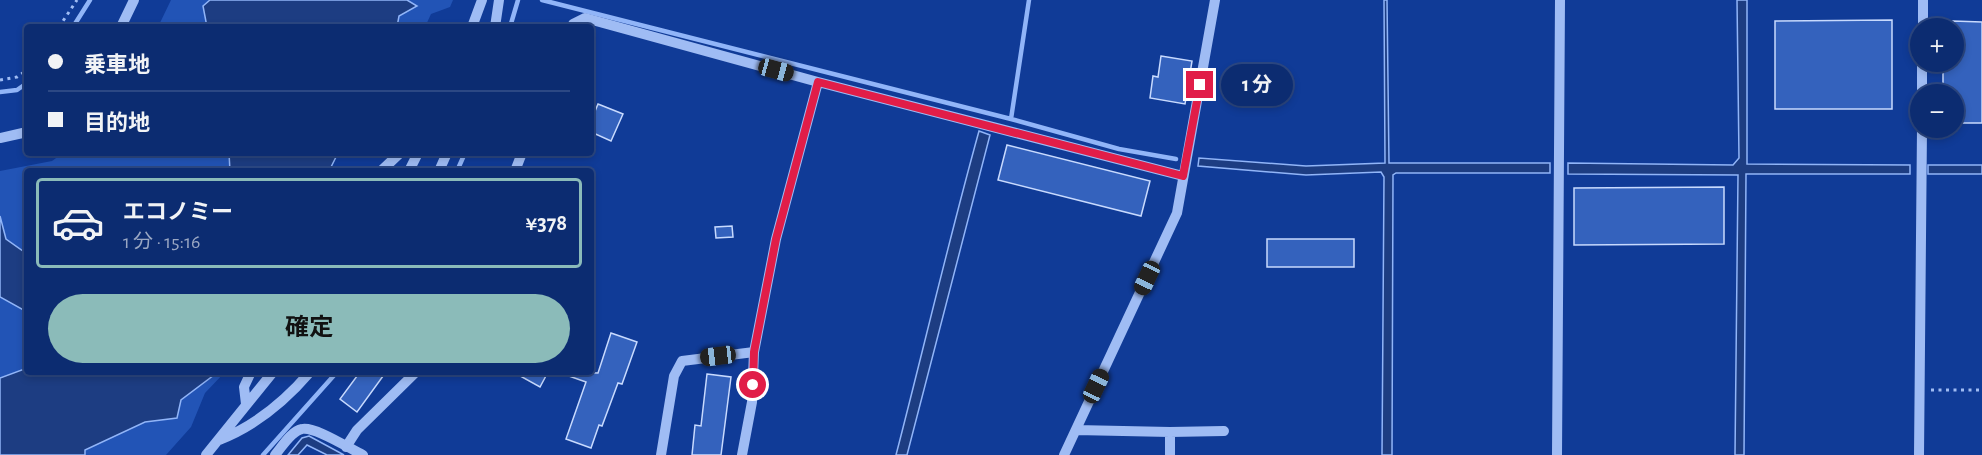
<!DOCTYPE html>
<html lang="ja">
<meta charset="utf-8">
<style>
:root{--surface:#0c2c71;--page:#153476;--text:#f1f3f6;--muted:#9aa7c3;--line:#2c4884;--accent:#8bbbb9}
body{margin:0;font-family:"Alegreya Sans","Noto Sans JP",sans-serif;background:var(--page);color:var(--text);height:100vh;display:flex;flex-direction:column;font-size:22px;white-space:nowrap}
*{box-sizing:border-box;margin:0}
p{font-size:20px;color:var(--muted)}
.icon{flex:none;width:33px;height:33px;fill:none;stroke:currentColor;stroke-width:2;stroke-linecap:round;stroke-linejoin:round}
.map{position:relative;flex:1;overflow:hidden}
.sheet{position:absolute;left:24px;top:168px;width:570px;height:207px;display:flex;flex-direction:column;background:var(--surface);border-radius:6px;box-shadow:0 3px 9px #0003,0 0 0 2px var(--line)}
.sheet>*{flex:none}
.guide{position:absolute;left:24px;top:24px;width:570px;height:132px;border-radius:6px;box-shadow:0 3px 9px #0003,0 0 0 2px var(--line);display:grid;align-content:center;height:132px;padding:0 24px;background:var(--surface)}
.tools{position:absolute;left:1910px;top:18px;display:grid;gap:12px}
.tools a{display:grid;place-items:center;width:54px;height:54px;border-radius:50%;background:var(--surface);box-shadow:0 3px 9px #0003,0 0 0 2px var(--line);font-size:30px}
.end{position:absolute;width:27px;height:27px;margin:-14px;border:8px solid #e11d48;background:#fff;box-shadow:0 0 0 3px #fff}
.from{border-radius:50%}
.bubble{position:absolute;height:42px;border-radius:21px;background:var(--surface);box-shadow:0 3px 9px #0003,0 0 0 2px var(--line);font-size:20px;font-weight:700;line-height:42px;text-align:center}
.car{position:absolute;width:18px;height:36px;margin:-18px -9px;border-radius:8px;box-shadow:0 0 4px 2px #0007;background:linear-gradient(#222 24%,#8ab4d8 0 40%,#222 0 76%,#8ab4d8 0 86%,#222 0)}
.guide b{display:flex;align-items:center;gap:21px;height:57px;font-size:22px}
.guide b+b{border-top:2px solid var(--line)}
.guide i{width:15px;height:15px;background:var(--text)}
ul{padding:10px 0 0;list-style:none}
li{display:flex;align-items:center;gap:18px;height:90px;margin:0 12px 9px;padding:0 12px;border:3px solid transparent;border-radius:6px}
li div{flex:1}
li b{display:block;font-size:22px}
li em{font-style:normal;font-weight:700}
li.selected{border-color:var(--accent)}
li>.icon{width:54px;height:54px;stroke-width:1.5}
.button{display:flex;gap:12px;margin-top:auto;padding:12px 24px}
.button a{flex:1;height:69px;border-radius:36px;background:var(--accent);color:#111;font-size:24px;font-weight:700;line-height:69px;text-align:center}
.map>svg:first-child{display:block}
.green{fill:#2254b6}
.water{fill:#1d3d82;stroke:#91b5f8;stroke-width:1.5}
.lines{fill:none;stroke-linecap:round;stroke-linejoin:round}
.stream{stroke:#91b5f8;stroke-width:4.5}
.building{fill:#3462bd;stroke:#c8dafe;stroke-width:1.5}
.path{stroke:#9fbcf4;stroke-width:3;stroke-dasharray:3 4.5;stroke-linecap:butt}
.minor{stroke:#9fbcf4;stroke-width:10}
.route{stroke:#e11d48;stroke-width:8}
</style>
<div class="map">
<svg width="1982" height="455" viewBox="0 0 1982 455">
<rect width="100%" height="100%" fill="#103b97"/>
<path class="green" d="M171 0H334L326 27H158Z
M377 0H453L450 7 431 14 425 27H370Z
M63 153H279L272 171H27V372L0 420V171L52 161Z
M197 372H225L205 393 191 427 166 455H46Z"/>
<path class="water" d="M210 0H407L417 6 399 16 397 27H207L203 6Z
M1384 0H1387L1389 163H1550V173H1396L1393 175 1392 455H1382L1384 177 1381 172 1306 175 1198 166 1199 158 1306 166 1385 163Z
M1737 0H1747V164L1910 165V174H1746L1744 455H1735L1738 175 1568 174V163L1733 165 1739 158Z
M979 131 990 135 907 455H896C924 347 949 239 979 131Z
M229 153H338L329 171H230Z
M1928 165H1982V174H1928Z
M0 216 6 239 27 254V312L0 297Z
M27 368V372H218L181 400 177 418 145 422 85 450V455H0V378Z
M309 436 344 455H327L307 445 298 455H288L302 438Z"/>
<g class="lines">
<path class="stream" d="M542 0 1011 119 1119 149 1176 159
M73 27 90 0
M510 27 518 0
M0 92 17 90 27 83
M1011 119 1029 0
M457 171 465 153
M263 455 337 372"/>
</g>
<path class="building" d="M1892 20V109H1775V21Z
M1953 21 1982 22V123H1953V94H1943V62H1953Z
M1161 56 1192 61 1185 104 1150 98 1153 76 1158 77Z
M598 104 623 114 611 141 591 132V121Z
M1007 145 1150 181 1141 216 998 180Z
M1724 187V244L1574 245V188Z
M732 226 733 237 716 238 715 227Z
M1267 239H1354V267H1267Z
M611 333 637 342 622 384 618 383 602 426 599 425 591 448 566 439 586 382 563 374V372L598 373Z
M360 372H386L357 412 340 399Z
M513 372H548L540 387Z
M707 374 731 377 721 455H692L695 425 701 426Z"/>
<g class="lines">
<path class="path" d="M59 27 77 0
M0 80 17 77 27 70
M1931 390H1982"/>
<path class="minor" d="M121 27 134 0
M472 27 482 0
M495 27 499 0
M572 27 573 24 585 18 818 82 1183 176
M1923 28V0
M1922 94V62
M0 138 27 132
M381 171 400 153
M409 171 418 153
M439 171 447 153
M515 171 522 153
M246 404 244 387 251 372
M1076 430 1170 432V455
M1170 432 1224 431
M219 440C255 426 286 400 310 372
M346 447 357 430 416 372
M206 455 273 372
M275 455C282 447 291 431 302 429 315 426 350 449 363 455
M661 455 674 376 682 361 754 352
M742 455 752 402 754 352 776 239 818 82
M1064 455 1177 213 1215 0
M1557 455 1560 0
M1919 455 1922 128"/>
</g>
<g class="lines">
<path class="route" d="M753 385 754 352 776 239 818 82 1183 176 1200 85"/>
</g>
</svg>
<div class="tools">
<a>+</a>
<a>−</a>
</div>
<i class="end from" style="left:753px;top:385px"></i>
<i class="end" style="left:1200px;top:85px"></i>
<div class="bubble" style="left:1221px;top:64px;width:72px">1 分</div>
<i class="car" style="left:776px;top:70px;rotate:105deg"></i>
<i class="car" style="left:1147px;top:278px;rotate:205deg"></i>
<i class="car" style="left:718px;top:356px;rotate:263deg"></i>
<i class="car" style="left:1096px;top:386px;rotate:25deg"></i>
<div class="guide">
<b><i class="from"></i>乗車地</b>
<b><i></i>目的地</b>
</div>
<section class="sheet">
<ul>
<li class="selected"><svg class="icon" aria-label="car" viewBox="0 0 24 24"><path d="M5 17H2v-5l4-1 3-4h7l3 4 3 1v5h-3M9 17h6M6 11h13"/><circle cx="7" cy="17" r="2"/><circle cx="17" cy="17" r="2"/></svg><div><b>エコノミー</b><p>1 分 · 15:16</p></div><em>¥378</em></li>
</ul>
<div class="button"><a>確定</a></div>
</section>
</div>
